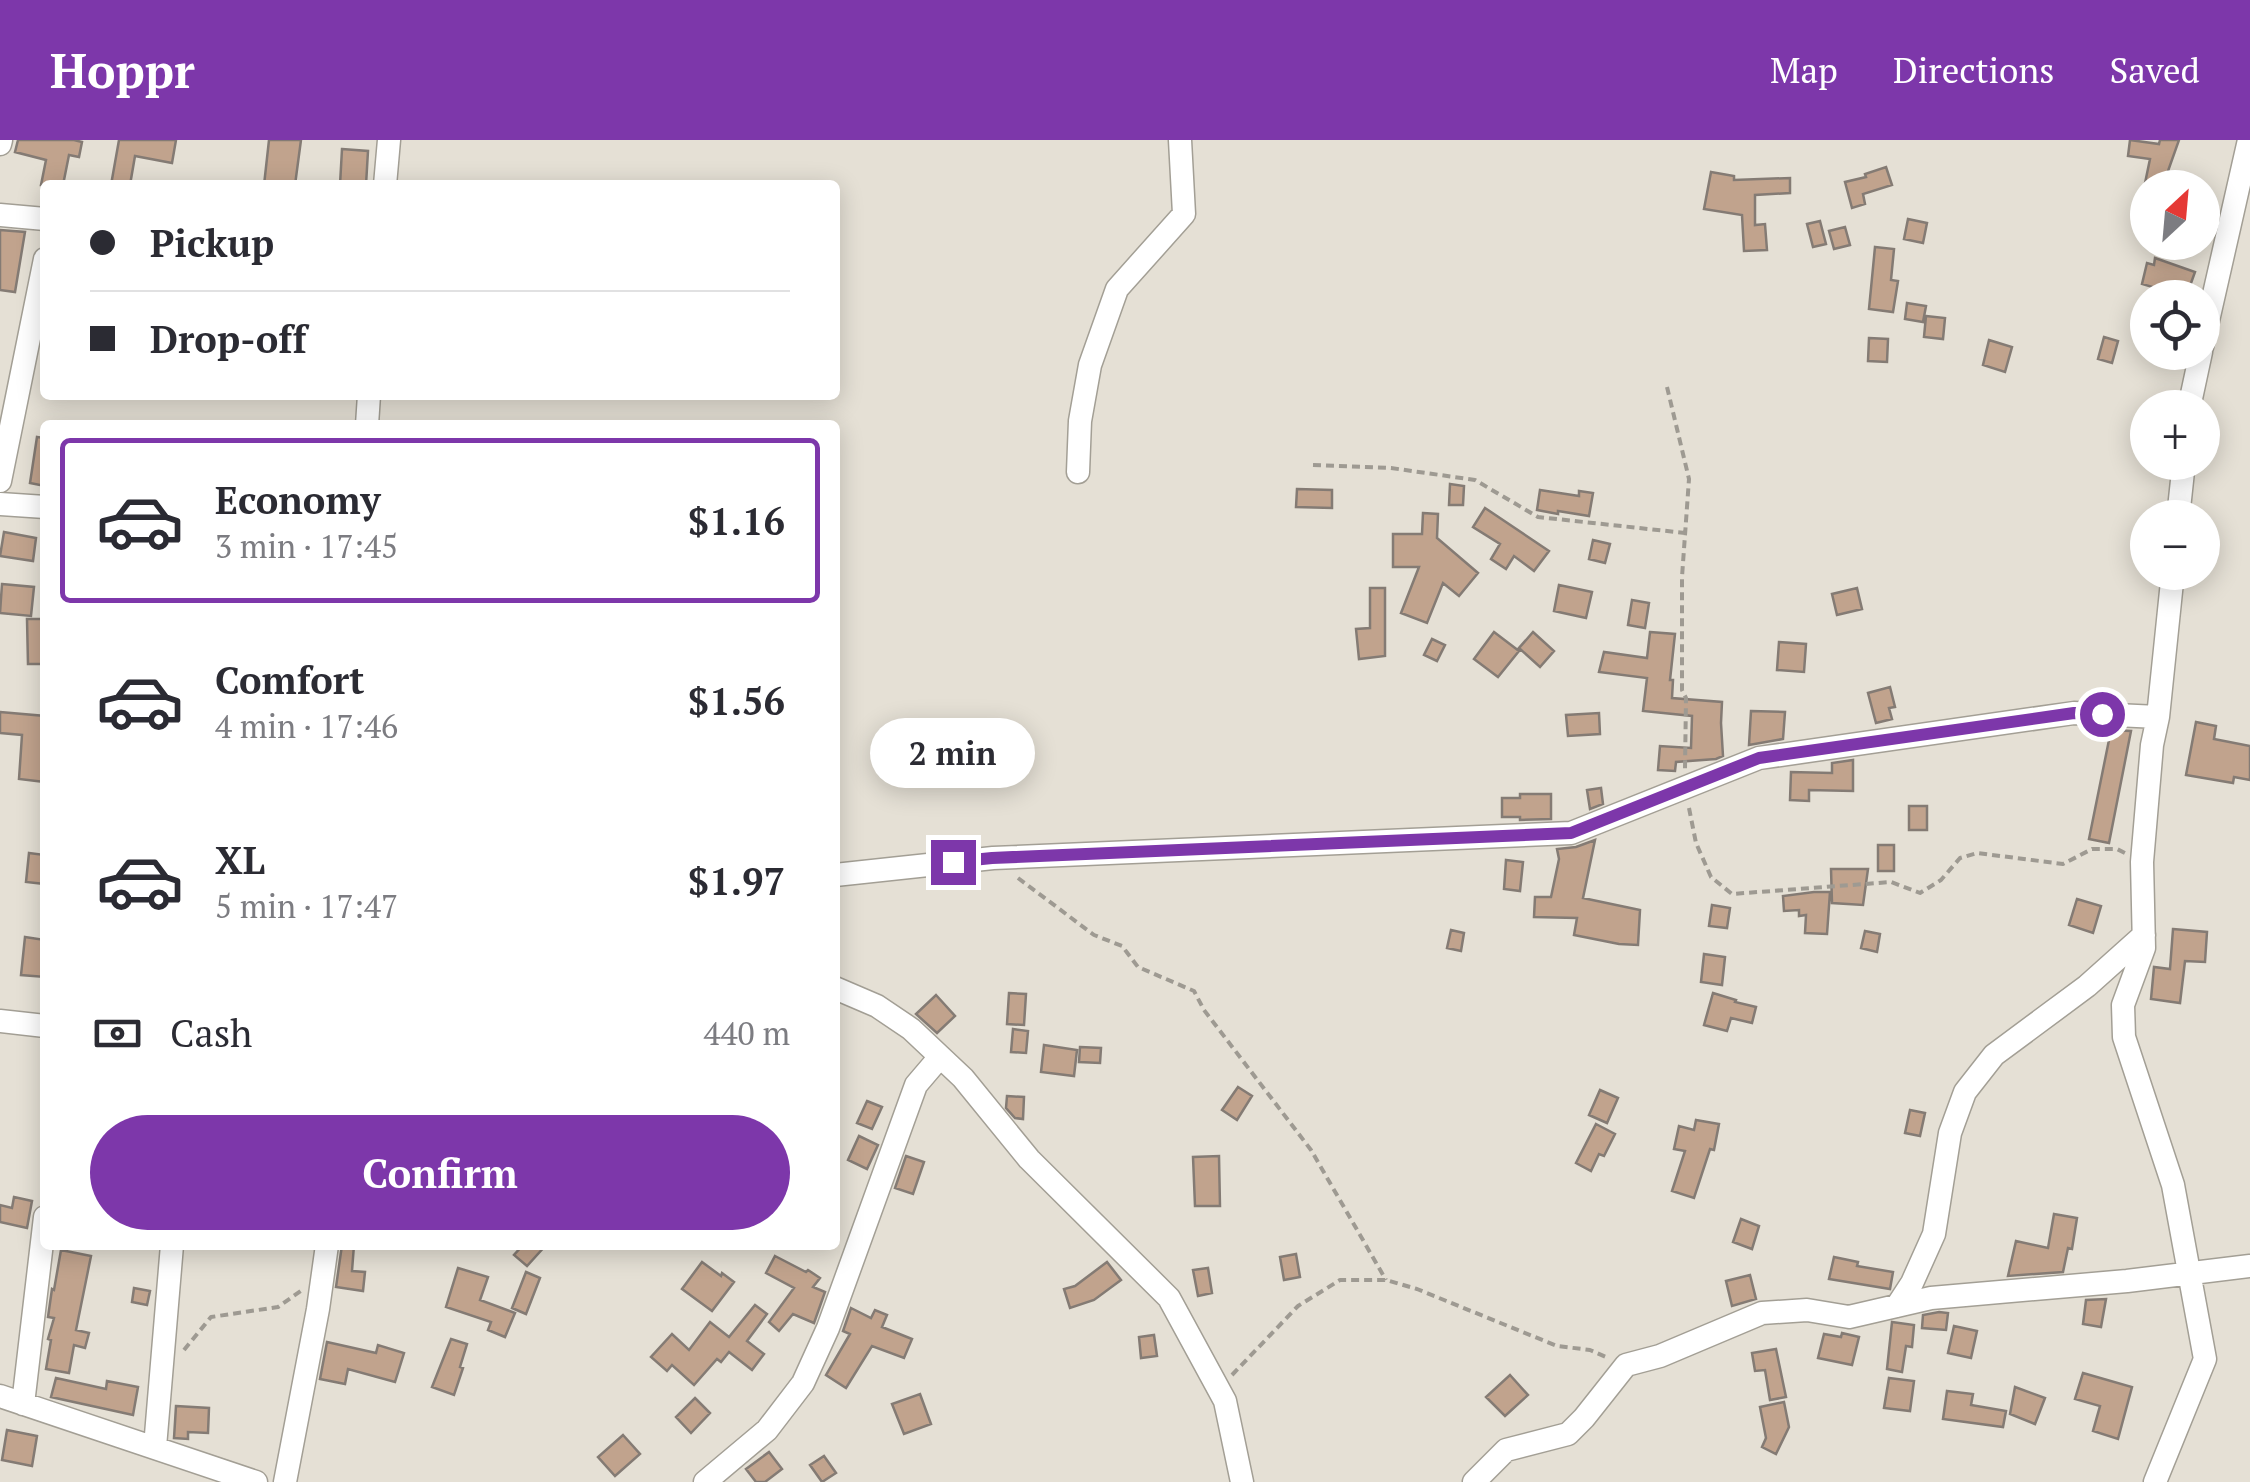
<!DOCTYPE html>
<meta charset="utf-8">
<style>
:root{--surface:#fff;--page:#f2f2f3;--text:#2b2b33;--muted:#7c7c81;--line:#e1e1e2;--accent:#7d37aa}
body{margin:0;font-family:"PT Serif",serif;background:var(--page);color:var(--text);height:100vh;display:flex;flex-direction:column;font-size:38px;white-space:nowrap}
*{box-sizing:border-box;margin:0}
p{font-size:32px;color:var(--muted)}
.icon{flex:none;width:55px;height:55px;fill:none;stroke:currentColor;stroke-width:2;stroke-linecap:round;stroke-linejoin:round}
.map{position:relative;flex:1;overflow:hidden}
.panel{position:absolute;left:40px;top:280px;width:800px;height:830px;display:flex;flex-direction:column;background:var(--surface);border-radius:10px;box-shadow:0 5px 25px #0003}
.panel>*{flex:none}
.guide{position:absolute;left:40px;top:40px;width:800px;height:220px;border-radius:10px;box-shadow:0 5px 25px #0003;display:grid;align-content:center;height:220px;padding:0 50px;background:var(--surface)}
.needle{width:65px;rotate:26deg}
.fabs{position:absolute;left:2130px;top:30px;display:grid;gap:20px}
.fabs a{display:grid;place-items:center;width:90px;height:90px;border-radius:50%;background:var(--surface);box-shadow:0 5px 25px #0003;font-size:50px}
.end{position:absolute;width:45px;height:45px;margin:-22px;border:12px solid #7d37aa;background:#fff;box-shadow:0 0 0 5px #fff}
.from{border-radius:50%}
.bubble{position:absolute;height:70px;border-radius:35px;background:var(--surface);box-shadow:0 5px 25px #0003;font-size:32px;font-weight:800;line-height:70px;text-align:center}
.guide b{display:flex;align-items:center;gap:35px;height:95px;font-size:38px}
.guide b+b{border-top:2px solid var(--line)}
.guide i{width:25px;height:25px;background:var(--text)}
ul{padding:18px 0 0;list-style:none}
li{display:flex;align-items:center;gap:30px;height:165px;margin:0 20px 15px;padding:0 30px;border:5px solid transparent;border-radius:10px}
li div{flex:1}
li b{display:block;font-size:38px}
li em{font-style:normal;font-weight:800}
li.current{border-color:var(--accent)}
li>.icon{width:90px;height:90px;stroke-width:1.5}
.pay{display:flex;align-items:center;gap:25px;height:110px;padding:0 50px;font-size:38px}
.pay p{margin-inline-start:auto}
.button{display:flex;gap:20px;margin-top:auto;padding:20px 50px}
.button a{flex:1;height:115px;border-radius:60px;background:var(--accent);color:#fff;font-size:40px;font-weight:800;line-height:115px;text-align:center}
header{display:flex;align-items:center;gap:60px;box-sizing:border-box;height:140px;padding:0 50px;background:var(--accent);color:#fff}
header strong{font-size:48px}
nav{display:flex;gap:55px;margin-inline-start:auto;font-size:35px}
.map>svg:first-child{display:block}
.building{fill:#c1a38d;stroke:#847b74;stroke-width:2.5}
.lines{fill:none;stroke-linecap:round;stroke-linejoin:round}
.minor-casing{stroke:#a39f95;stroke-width:25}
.path{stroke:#9e9a92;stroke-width:4;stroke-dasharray:8 5;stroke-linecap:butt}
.minor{stroke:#fff;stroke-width:22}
.route{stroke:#7d37aa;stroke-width:12}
</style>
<header>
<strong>Hoppr</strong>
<nav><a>Map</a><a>Directions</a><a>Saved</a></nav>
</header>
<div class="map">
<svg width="2250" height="1342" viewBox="0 0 2250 1342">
<rect width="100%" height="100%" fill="#e5e0d5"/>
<path class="building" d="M18 0H74L82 2 79 17 69 15 63 45H41L46 20 15 12Z
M119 0H176L172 23 135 16 130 45H111Z
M269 0H301L295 45H264Z
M2130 0 2159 4 2160 0H2179L2162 48H2144L2150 19 2128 16Z
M342 9 368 11 366 45H340Z
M1886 27 1892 45 1863 54 1865 64 1852 68 1845 42 1866 37 1865 34Z
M1711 32 1734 36V40L1790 38V53L1755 55V85L1765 84 1767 110 1744 111 1742 75 1704 69Z
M1908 79 1927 83 1923 103 1904 99Z
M1820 81 1826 104 1813 107 1807 84Z
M1845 87 1850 105 1834 109 1829 91Z
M0 90 25 92 15 152 0 150Z
M1875 107 1894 109 1891 140 1898 141 1893 172 1869 169Z
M2155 118 2195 132 2186 157 2142 144 2147 123 2154 125Z
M1907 163 1926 166 1923 182 1905 179Z
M1926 176 1945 178 1943 199 1924 197Z
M2104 197 2118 201 2112 223 2098 219Z
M1869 198 1888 199 1887 222 1868 221Z
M1989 200 2012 207 2005 232 1983 225Z
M37 297 45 298V346L30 343Z
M1450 344 1464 346 1463 365H1449Z
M1297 349 1332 350V368L1296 367Z
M1540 350 1579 356V351L1593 353 1589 376 1558 371V374L1537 370Z
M1485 368 1549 411 1534 431 1514 416 1506 429 1491 419 1500 404 1473 387Z
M1423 373 1438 374 1437 398 1478 433 1459 456 1443 443 1427 483 1401 473 1419 427H1393V394H1422Z
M4 392 36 398 33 421 0 416Z
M1593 400 1610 404 1605 423 1589 419Z
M2 444 34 447 31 476 0 473Z
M1559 445 1592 452 1586 478 1554 471Z
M1370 448H1385V516L1359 519 1356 489 1370 488Z
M1857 448 1862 469 1837 475 1832 454Z
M1632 460 1649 463 1645 488 1628 485Z
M27 479H45V524H28Z
M1494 492 1519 511 1498 537 1474 519Z
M1533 492 1554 511 1540 527 1519 508Z
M1650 492 1675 494 1670 540H1673L1672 558 1722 562 1721 583 1723 616 1716 619 1676 622 1675 631 1658 630 1660 606 1691 608 1692 576 1643 571 1647 538 1599 532 1604 512 1647 518Z
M1432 499 1445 505 1437 521 1424 515Z
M1779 502 1806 504 1804 532 1777 530Z
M1890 547 1895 567 1889 568 1892 579 1876 583 1868 553Z
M1751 571 1785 572 1783 599 1749 605Z
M0 572 45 576V642L19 639 22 595 0 593Z
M1599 573 1600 594 1568 596 1566 575Z
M2196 582 2216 586 2214 599 2250 606V640L2234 637 2233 643 2186 635Z
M2111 590 2131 591 2109 703 2089 699Z
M1853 620V651L1809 650V661L1790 660 1791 632 1832 633V623Z
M1601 648 1603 664 1590 669 1587 650Z
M1520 654H1551V679L1520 680V677H1502V658H1520Z
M1909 666H1927V690H1909Z
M1595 700 1583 758 1640 770 1638 805 1619 804 1574 795 1577 778 1534 777 1535 757H1551L1559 719 1557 709 1576 707Z
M1878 705H1894V731H1878Z
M29 713 45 715V744L26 742Z
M1506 720 1523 722 1520 751 1504 749Z
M1831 729H1868L1863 765 1832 763Z
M1814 752H1830L1827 794 1805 793 1806 775 1799 776V770L1784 771 1783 756Z
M2077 759 2101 766 2093 793 2069 785Z
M1712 765 1730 768 1727 788 1709 786Z
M2173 789 2207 792 2205 822 2185 821 2180 863 2151 859 2154 827 2170 829Z
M1451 790 1464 793 1461 811 1447 808Z
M1865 791 1880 794 1877 812 1861 808Z
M25 797 45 800V837L21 835Z
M1704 814 1725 817 1722 845 1701 842Z
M1009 853 1026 854 1024 885 1007 884Z
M1713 853 1736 860 1735 862 1756 867 1752 883 1731 878 1727 891 1704 885Z
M936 855 955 876 937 893 916 874Z
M1013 889 1028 891 1026 913 1011 912Z
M1044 905 1077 910 1074 936 1041 932Z
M1080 907 1101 908 1100 923 1079 922Z
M1238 947 1252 956 1237 980 1222 970Z
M1600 950 1618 958 1607 983 1589 975Z
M1007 956 1024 957 1023 979 1015 978 1006 968Z
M867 961 882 967 872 989 857 983Z
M1910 970 1925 973 1920 996 1905 993Z
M1696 980 1719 984 1714 1010 1710 1009 1694 1058 1672 1051 1685 1011 1674 1009 1679 986 1694 990Z
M1596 984 1615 994 1604 1016 1599 1014 1591 1031 1576 1023Z
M859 996 878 1005 867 1029 848 1020Z
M906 1016 924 1022 913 1054 895 1048Z
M1219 1016 1220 1066H1195L1193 1017Z
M14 1057 32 1061 27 1088 0 1082V1065L12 1068Z
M2054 1074 2077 1078 2072 1109 2068 1108 2063 1132 2008 1136 2016 1101 2048 1108Z
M1741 1079 1759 1086 1752 1109 1733 1102Z
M342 1105H354L352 1131 365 1132 363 1151 336 1147Z
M523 1105H546L527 1126 514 1115Z
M61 1110 91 1116 76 1190 89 1193 85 1208 74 1205 69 1233 46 1229 51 1200 48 1199 54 1178 48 1177 52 1149 54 1150Z
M1296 1114 1300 1137 1284 1140 1280 1117Z
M775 1116 806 1132 808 1130 820 1138 813 1147 825 1152 814 1183 793 1174 779 1191 769 1182 794 1148 766 1133Z
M1834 1117 1858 1122 1857 1126 1893 1132 1890 1149 1829 1139Z
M702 1122 721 1136 722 1133 734 1142 712 1171 682 1149Z
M1107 1122 1121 1140 1094 1160 1070 1168 1064 1149 1075 1146Z
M458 1128 488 1137 480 1160 515 1173 505 1197 488 1190 491 1182 446 1167Z
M1208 1128 1212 1153 1198 1156 1193 1130Z
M526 1132 540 1138 526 1174 512 1168Z
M1750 1135 1756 1159 1732 1166 1726 1141Z
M134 1148 150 1151 147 1165 132 1162Z
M2106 1159 2101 1187 2083 1184 2086 1160Z
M755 1165 767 1174 747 1201 764 1214 752 1230 729 1212 721 1222 717 1219 694 1245 672 1225 667 1231 651 1217 672 1194 689 1210 710 1182 729 1197Z
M851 1168 871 1178 875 1170 887 1175 882 1187 912 1199 904 1218 872 1206 846 1248 826 1235 850 1194 843 1191Z
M1939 1172 1948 1173 1946 1190 1922 1188 1923 1175Z
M1892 1182 1914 1185 1912 1207 1906 1206 1902 1232 1887 1229Z
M1954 1186 1977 1191 1971 1218 1948 1213Z
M1842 1193 1859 1197 1852 1225 1818 1218 1824 1194 1841 1197Z
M1154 1195 1157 1216 1141 1218 1139 1197Z
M451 1199 467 1204 460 1227 463 1228 454 1255 432 1247Z
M327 1202 376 1213 378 1205 404 1213 395 1242 348 1229 345 1244 320 1239Z
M1776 1209 1786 1257 1770 1260 1765 1230 1755 1231 1752 1213Z
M2083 1233 2132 1247 2118 1299 2093 1291 2100 1266 2075 1259Z
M1510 1235 1528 1255 1505 1276 1486 1257Z
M56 1238 106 1249 107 1241 138 1247 133 1275 51 1257Z
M1889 1238 1914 1241 1910 1271 1884 1268Z
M2015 1247 2045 1258 2035 1284 2010 1274Z
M1947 1251 1973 1254 1971 1265 2006 1271 2003 1287 1943 1279Z
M920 1254 931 1284 904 1294 892 1264Z
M695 1258 710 1273 691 1293 676 1277Z
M1784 1262 1789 1287 1776 1314 1762 1307 1766 1298 1760 1267Z
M176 1266 209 1268 208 1293 188 1292V1299L174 1298Z
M7 1290 37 1296 32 1326 2 1320Z
M623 1295 640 1314 615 1336 598 1317Z
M769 1312 782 1329 765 1342H756L746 1329Z
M824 1316 836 1333 822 1342 810 1325Z"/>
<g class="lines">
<defs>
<path id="minor" d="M0 4 1 0
M385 45 389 0
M0 75 45 79
M2202 207 2249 0
M2189 268 2201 212
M367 285 369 255
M1078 332 1080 281 1090 225 1117 149 1184 74 1180 0
M0 341 45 119
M0 364 45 367
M2178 378 2184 322
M835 735 993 718 1571 693 1759 618 2074 573 2158 577 2173 432
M835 848 877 866 911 889 963 938 1029 1019 1169 1158 1225 1261 1242 1342
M0 881 45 886
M1897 1166 1912 1143 1934 1094 1950 993 1965 952 1994 915 2087 846 2144 795
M0 1256 256 1342
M23 1264 45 1077
M155 1307 172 1105
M285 1342 318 1169 327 1105
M705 1342 767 1290 803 1243 828 1188 916 945 939 918
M1474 1342 1506 1310 1568 1294 1584 1278 1626 1225 1660 1216 1762 1173 1807 1170 1849 1177 1931 1158 2127 1141 2250 1126
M2155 1342 2205 1219 2173 1045 2124 897 2123 865 2144 808 2142 722 2152 605 2158 577"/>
</defs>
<use href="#minor" class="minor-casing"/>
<path class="path" d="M1667 247 1689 339 1682 437V550L1686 558 1685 629
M1313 325 1391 328 1475 340 1538 377 1685 393
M1689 668 1696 703 1711 737 1732 754 1891 742 1920 753 1941 740 1960 718 1977 713 2063 724 2092 709H2117L2125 713
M1018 738 1094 795 1122 806 1138 827 1194 851 1204 870 1311 1010 1386 1140
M184 1210 211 1177 278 1167 302 1150
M1232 1235 1298 1166 1340 1140H1386L1417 1149 1557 1206 1590 1210 1606 1217"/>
<use href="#minor" class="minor"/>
</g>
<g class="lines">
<path class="route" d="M953 722 992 718 1571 693 1759 618 2074 573 2102 574"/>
</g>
</svg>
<div class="fabs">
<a><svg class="needle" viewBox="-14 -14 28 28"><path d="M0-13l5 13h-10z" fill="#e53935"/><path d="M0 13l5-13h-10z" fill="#7c7c81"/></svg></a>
<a><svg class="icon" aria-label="locate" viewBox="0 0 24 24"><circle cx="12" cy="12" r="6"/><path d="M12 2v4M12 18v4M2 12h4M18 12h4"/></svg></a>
<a>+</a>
<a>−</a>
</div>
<i class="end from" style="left:2102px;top:574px"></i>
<i class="end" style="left:953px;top:722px"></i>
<div class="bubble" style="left:870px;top:578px;width:165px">2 min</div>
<div class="guide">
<b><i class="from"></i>Pickup</b>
<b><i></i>Drop-off</b>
</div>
<section class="panel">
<ul>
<li class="current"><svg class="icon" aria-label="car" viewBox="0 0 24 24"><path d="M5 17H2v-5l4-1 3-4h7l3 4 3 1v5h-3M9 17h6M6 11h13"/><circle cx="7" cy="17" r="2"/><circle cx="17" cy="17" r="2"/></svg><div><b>Economy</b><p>3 min · 17:45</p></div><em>$1.16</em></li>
<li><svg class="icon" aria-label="car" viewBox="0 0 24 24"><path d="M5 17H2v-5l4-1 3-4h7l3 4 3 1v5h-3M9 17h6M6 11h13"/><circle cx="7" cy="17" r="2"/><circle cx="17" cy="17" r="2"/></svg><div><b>Comfort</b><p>4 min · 17:46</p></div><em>$1.56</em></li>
<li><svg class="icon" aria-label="car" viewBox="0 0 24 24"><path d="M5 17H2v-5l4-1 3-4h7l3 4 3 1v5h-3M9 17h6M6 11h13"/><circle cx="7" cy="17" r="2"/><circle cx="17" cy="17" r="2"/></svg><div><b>XL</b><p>5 min · 17:47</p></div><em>$1.97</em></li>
</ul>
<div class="pay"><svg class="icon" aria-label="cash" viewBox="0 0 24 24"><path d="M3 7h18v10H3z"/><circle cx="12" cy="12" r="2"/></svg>Cash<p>440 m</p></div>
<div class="button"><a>Confirm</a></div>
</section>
</div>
